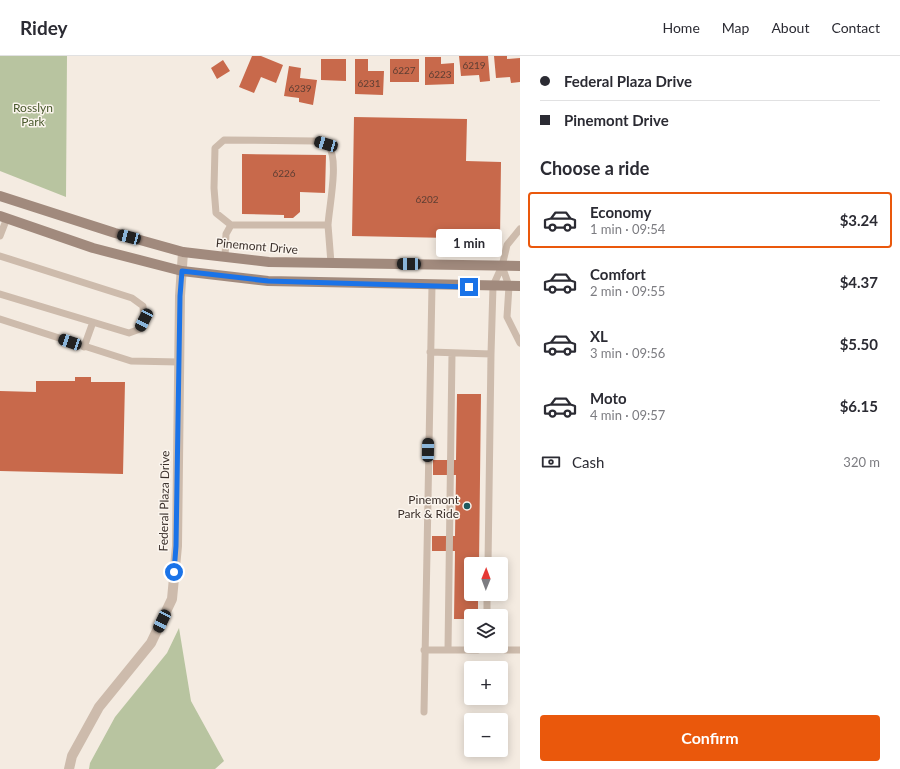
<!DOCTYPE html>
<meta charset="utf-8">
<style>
:root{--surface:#fff;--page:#f2f2f3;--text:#2b2b33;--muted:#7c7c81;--line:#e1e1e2;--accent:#ea580c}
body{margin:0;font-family:Lato,sans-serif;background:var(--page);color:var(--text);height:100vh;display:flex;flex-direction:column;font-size:15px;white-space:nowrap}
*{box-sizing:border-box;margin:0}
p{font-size:13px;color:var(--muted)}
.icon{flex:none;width:22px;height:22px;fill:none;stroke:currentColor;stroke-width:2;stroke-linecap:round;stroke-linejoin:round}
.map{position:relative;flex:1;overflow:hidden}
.drawer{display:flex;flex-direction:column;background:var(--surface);width:380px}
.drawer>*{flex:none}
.hud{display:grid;align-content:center;height:88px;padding:0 20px;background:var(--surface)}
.needle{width:26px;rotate:1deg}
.fabs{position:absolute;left:464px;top:501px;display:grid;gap:8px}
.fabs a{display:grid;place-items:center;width:44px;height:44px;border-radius:4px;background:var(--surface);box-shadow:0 2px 10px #0003;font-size:20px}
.end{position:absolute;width:18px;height:18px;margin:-9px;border:5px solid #1a73e8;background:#fff;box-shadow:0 0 0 2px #fff}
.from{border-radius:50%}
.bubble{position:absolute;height:28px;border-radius:4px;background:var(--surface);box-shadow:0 2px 10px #0003;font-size:13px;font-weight:700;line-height:28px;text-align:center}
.car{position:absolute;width:12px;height:24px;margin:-12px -6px;border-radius:5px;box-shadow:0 0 3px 1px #0007;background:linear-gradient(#222 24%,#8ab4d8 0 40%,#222 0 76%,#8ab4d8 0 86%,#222 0)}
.hud b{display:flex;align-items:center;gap:14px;height:38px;font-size:15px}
.hud b+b{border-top:1px solid var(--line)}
.hud i{width:10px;height:10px;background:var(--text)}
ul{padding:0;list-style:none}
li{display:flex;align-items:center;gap:12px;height:56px;margin:0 8px 6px;padding:0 12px;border:2px solid transparent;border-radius:4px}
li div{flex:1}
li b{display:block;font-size:15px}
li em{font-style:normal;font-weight:700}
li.current{border-color:var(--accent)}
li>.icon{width:36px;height:36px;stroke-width:1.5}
h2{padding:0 20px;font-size:18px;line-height:48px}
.pay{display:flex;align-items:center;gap:10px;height:44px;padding:0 20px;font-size:15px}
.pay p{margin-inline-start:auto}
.primary-button{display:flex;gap:8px;margin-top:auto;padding:8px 20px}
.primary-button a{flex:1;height:46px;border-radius:4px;background:var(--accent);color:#fff;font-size:16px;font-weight:700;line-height:46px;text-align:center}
header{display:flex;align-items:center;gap:24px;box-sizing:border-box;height:56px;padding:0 20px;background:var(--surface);border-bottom:1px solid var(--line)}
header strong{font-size:19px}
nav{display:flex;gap:22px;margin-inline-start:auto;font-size:14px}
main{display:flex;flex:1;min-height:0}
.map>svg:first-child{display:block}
.green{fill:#b8c4a0}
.building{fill:#c8694b}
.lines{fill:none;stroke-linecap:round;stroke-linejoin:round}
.lane{stroke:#cdbbac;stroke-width:7}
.street{stroke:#cdbbac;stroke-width:10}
.secondary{stroke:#a18a7d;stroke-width:10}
.route{stroke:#1a73e8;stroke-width:5}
.poi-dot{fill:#1f5a5e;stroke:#fbf5ee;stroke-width:1.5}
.labels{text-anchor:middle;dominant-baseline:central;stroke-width:3;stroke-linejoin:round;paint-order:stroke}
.number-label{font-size:10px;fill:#5e3e33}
.park-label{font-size:12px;fill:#4a5a2e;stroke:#fbf5ee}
.street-label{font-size:12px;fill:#3b302b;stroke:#fbf5ee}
.poi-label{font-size:12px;fill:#3b302b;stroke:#fbf5ee;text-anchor:end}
</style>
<header>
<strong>Ridey</strong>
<nav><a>Home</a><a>Map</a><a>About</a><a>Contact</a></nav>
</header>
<main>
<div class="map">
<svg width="520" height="713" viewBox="0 0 520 713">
<rect width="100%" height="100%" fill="#f4ebe1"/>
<path class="green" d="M0 0H67L66 141 0 115Z
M179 572 191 645 224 705 215 713H89L90 707 115 661 167 597Z"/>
<path class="building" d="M252 0H261L283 9 276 27 261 21 254 37 239 31Z
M459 0H488L490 25 480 26 479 19 461 20Z
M494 0H507V3L520 2V26L511 27 510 21 496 22Z
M425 1H441V8L454 7V28L425 29Z
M321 3H346V25L321 24Z
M355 3H368V15H384L383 39 355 38Z
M390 3H419V26H390Z
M223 4 230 15 217 23 211 12Z
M289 10 301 12 300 22 317 24 313 49 299 46V42L284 40Z
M354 61 467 63 466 105 501 106 500 183 352 180Z
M242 98 326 99 325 137 300 136V156L293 162H284V159L242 158Z
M75 321H91V326H125L123 418 0 415V335L36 336V325H75Z
M457 338H481L479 508H471V538H478V560H471V563H454L455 495H432V480H455L456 419H433V404H456Z"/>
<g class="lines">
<path class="lane" d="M231 169 216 157 214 132 215 92 224 84 315 85C320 86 326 87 329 91 339 104 329 152 328 169
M0 180 7 162
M0 200 132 242 143 250 144 264 140 273 129 277 0 238
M225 201 226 178 231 169H328L331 207
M502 210 509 230 507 261 520 287
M0 263 131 305 179 306
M84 291 93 266
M430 296 491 298
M488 508 491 298 493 230 502 210 507 189 520 173
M487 538V560
M498 590 505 594H520
M424 594H478L491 590
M448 594 452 297
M424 656 432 229"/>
<path class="street" d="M69 713 72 700 99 651 151 587 172 543 177 490 180 240 183 196"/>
<path class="secondary" d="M0 140 115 177 183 196 269 206 520 210
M0 160 93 192 182 215 268 225 520 230"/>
</g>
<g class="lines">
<path class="route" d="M174 516 176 490 180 240 182 215 268 225 469 231"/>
</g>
<circle class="poi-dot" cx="467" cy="450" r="4"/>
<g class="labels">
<g class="number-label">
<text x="474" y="9">6219</text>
<text x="404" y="14">6227</text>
<text x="440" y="18">6223</text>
<text x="369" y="27">6231</text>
<text x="300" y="32">6239</text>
<text x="284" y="117">6226</text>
<text x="427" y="143">6202</text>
</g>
<g class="park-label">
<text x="33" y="51">Rosslyn<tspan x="33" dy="14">Park</tspan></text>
</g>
<g class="street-label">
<text transform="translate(257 190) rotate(5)">Pinemont Drive</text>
<text transform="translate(164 445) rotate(-89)">Federal Plaza Drive</text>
</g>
<g class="poi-label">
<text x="459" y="443">Pinemont<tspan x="459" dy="14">Park &amp; Ride</tspan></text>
</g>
</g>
</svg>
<div class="fabs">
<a><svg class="needle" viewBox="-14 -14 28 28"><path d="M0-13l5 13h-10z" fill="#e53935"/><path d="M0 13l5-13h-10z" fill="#7c7c81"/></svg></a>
<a><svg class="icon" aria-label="layers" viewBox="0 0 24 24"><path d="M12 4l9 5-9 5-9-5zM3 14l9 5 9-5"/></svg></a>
<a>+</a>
<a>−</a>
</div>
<i class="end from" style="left:174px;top:516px"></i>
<i class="end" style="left:469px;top:231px"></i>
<div class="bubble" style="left:436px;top:173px;width:66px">1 min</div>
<i class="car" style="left:326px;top:88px;rotate:286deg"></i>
<i class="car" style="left:129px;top:181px;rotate:285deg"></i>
<i class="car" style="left:409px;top:208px;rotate:271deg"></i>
<i class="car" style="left:144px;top:264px;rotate:207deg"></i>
<i class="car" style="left:70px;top:286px;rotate:289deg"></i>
<i class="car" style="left:428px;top:394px;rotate:1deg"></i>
<i class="car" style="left:162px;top:565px;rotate:206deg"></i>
</div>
<section class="drawer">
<div class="hud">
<b><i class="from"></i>Federal Plaza Drive</b>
<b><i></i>Pinemont Drive</b>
</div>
<h2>Choose a ride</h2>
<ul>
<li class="current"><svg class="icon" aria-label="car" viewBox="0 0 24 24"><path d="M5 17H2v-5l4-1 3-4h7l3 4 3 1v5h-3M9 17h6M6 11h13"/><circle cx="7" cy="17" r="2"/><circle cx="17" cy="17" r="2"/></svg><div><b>Economy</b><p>1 min · 09:54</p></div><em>$3.24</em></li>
<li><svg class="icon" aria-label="car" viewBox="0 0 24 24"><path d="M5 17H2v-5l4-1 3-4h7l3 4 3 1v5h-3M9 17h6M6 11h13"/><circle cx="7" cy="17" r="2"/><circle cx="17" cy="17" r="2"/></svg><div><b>Comfort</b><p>2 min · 09:55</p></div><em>$4.37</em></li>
<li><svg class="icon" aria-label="car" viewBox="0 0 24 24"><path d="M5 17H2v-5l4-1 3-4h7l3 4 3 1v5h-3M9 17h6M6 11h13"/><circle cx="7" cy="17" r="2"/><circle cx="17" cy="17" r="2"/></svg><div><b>XL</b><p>3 min · 09:56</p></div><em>$5.50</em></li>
<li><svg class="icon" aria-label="car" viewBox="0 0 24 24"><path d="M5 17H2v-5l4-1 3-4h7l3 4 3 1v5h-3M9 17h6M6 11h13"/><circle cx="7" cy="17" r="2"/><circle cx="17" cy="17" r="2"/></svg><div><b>Moto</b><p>4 min · 09:57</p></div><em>$6.15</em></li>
</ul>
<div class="pay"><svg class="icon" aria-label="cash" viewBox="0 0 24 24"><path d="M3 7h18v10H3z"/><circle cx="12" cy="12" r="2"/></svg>Cash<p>320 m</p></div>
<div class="primary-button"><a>Confirm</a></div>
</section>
</main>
